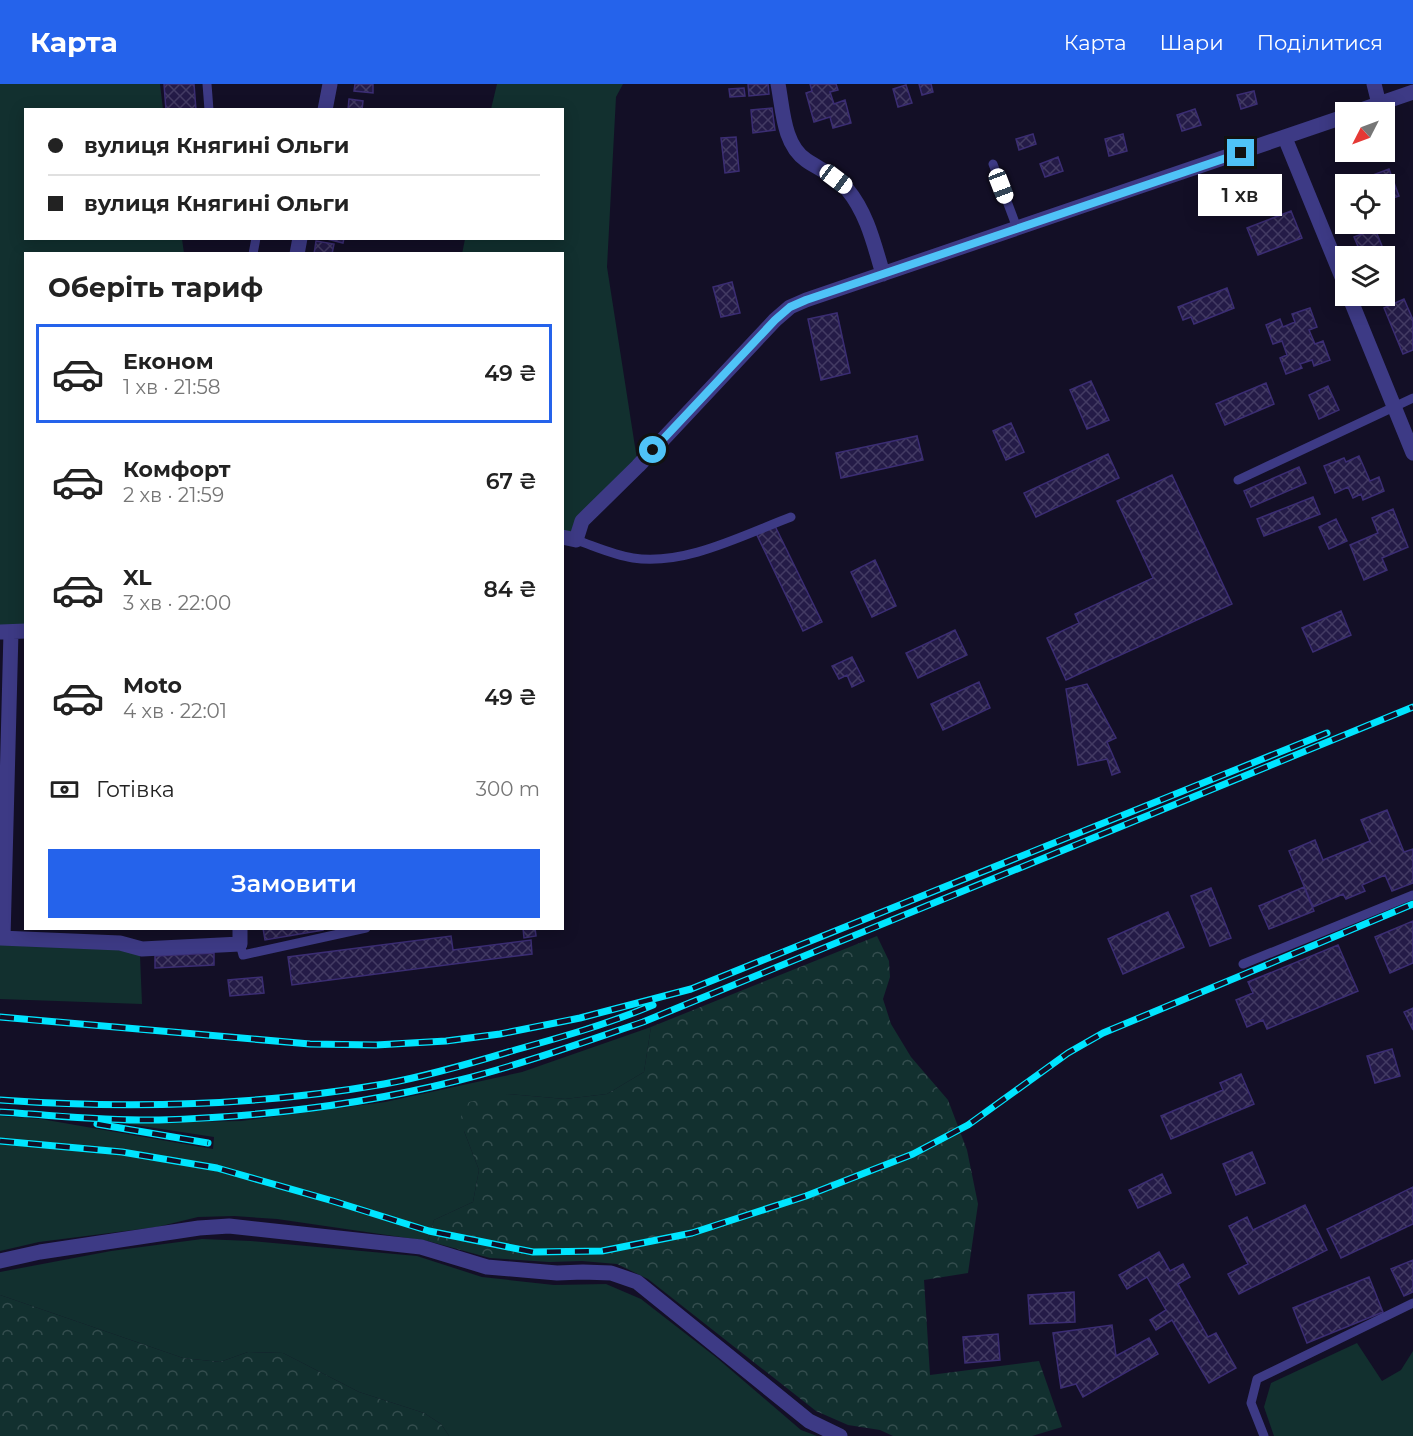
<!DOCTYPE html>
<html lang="uk">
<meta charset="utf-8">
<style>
:root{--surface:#fff;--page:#f6f6f6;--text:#222;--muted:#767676;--line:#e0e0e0;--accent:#2563eb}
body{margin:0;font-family:Montserrat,sans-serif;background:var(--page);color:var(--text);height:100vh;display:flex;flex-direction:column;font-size:22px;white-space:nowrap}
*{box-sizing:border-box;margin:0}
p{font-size:20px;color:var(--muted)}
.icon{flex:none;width:33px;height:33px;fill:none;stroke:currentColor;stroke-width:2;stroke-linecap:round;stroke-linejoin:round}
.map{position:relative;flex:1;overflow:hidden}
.details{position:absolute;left:24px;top:168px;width:540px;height:678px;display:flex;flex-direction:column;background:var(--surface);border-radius:0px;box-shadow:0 3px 15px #0003}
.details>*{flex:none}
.top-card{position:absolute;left:24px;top:24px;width:540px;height:132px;border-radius:0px;box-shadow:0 3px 15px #0003;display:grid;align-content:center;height:132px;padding:0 24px;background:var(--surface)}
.needle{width:39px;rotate:228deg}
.controls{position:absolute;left:1335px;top:18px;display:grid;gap:12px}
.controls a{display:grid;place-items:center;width:60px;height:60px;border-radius:0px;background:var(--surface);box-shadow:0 3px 15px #0003;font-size:30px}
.end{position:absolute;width:27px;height:27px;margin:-14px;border:8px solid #4fc3f7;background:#111;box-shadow:0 0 0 3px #111}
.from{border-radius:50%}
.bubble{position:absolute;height:42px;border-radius:0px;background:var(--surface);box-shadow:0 3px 15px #0003;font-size:20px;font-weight:600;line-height:42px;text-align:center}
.car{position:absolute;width:18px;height:36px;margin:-18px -9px;border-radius:8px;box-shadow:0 0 4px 2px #0007;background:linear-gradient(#fff 24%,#345 0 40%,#fff 0 76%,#345 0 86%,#fff 0)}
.top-card b{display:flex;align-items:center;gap:21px;height:57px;font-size:22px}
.top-card b+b{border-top:2px solid var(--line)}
.top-card i{width:15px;height:15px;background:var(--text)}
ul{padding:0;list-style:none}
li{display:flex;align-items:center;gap:18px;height:99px;margin:0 12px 9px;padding:0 12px;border:3px solid transparent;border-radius:0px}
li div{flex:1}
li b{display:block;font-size:22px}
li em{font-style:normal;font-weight:600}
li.on{border-color:var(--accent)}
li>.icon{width:54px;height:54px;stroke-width:1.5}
h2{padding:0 24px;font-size:27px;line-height:72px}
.pay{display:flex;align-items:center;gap:15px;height:66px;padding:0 24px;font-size:22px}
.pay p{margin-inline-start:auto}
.primary-button{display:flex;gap:12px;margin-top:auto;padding:12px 24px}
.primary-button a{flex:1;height:69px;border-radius:0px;background:var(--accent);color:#fff;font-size:24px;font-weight:600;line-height:69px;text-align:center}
header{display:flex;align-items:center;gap:36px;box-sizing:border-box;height:84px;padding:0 30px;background:var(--accent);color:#fff}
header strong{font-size:28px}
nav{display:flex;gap:33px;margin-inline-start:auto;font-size:21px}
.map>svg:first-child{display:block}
.green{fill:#12302f}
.forest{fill:url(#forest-crowns)}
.building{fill:url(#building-cross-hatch);stroke:#3b2d73;stroke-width:1.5}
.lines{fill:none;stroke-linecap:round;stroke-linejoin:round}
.service{stroke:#3d3a85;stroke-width:9}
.minor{stroke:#3d3a85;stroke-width:15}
.rail-casing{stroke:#00e5ff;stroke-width:7}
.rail{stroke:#130f26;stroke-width:4.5;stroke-dasharray:14;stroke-linecap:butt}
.route{stroke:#4fc3f7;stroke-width:8}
</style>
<header>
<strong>Карта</strong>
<nav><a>Карта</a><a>Шари</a><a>Поділитися</a></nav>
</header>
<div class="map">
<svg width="1413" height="1352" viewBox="0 0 1413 1352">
<defs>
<pattern id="forest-crowns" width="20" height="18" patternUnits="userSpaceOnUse" patternTransform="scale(1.5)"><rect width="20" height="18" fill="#12302f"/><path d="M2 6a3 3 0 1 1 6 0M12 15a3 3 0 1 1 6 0" fill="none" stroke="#344d4e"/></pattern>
<pattern id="building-cross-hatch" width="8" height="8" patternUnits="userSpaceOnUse" patternTransform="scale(1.5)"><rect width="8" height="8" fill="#241b47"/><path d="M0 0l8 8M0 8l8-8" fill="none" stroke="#433b63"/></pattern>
</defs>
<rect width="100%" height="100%" fill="#130f26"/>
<path class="green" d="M0 0H160L163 25 26 26V154L182 155 184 169 26 170 25 542 0 543Z
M497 0H623L616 13 607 183 638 382 576 456 562 453V170H462L465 155 562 154V26L491 25Z
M0 859 118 865 140 871 142 920 0 915Z
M651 943 644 988 607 1010 565 1015 507 1010 464 1047 479 1086 473 1118 434 1136 428 1157 277 1135 234 1132 198 1133 157 1143 39 1158 0 1167V1032L41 1035 213 1065 214 1053 122 1039 241 1037 385 1018 522 988Z
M202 1155 251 1157 417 1172 482 1193 554 1201 606 1200 641 1215 717 1274 801 1346 817 1352H449L441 1340 424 1329 359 1308 283 1269 248 1268 220 1278 183 1274 0 1211V1188L111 1167Z
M1357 1259 1382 1297 1401 1286 1413 1267V1352H1274L1264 1323 1271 1299Z"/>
<path class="forest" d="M877 852 889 877 890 893 883 915 891 940 911 973 948 1016 967 1066 978 1120 968 1189 924 1196 930 1291 1039 1277 1062 1343 1032 1352H893L880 1346 848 1341 816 1327 648 1195 617 1180 582 1177 549 1178 490 1174 428 1157 434 1136 473 1118 479 1086 464 1047 461 1032 469 1018 507 1010 565 1015 607 1010 644 988 651 943Z
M0 1211 183 1274 220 1278 248 1268 283 1269 359 1308 424 1329 441 1340 449 1352H0Z"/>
<path class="building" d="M164 0H194L196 26H166Z
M355 0H373V9L354 7Z
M748 0H768L769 10 749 12Z
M810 0H836L838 6 830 8 834 20 845 16 851 39 833 44 830 33 814 38 806 9 812 7Z
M919 0H931L933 8 922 11Z
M906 1 912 19 898 23 893 5Z
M744 4 745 12 730 13 729 5Z
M1254 7 1257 20 1241 25 1237 11Z
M349 15 363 17 362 26H348Z
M772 24 775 46 753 49 751 26Z
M1195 25 1201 41 1182 47 1177 31Z
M1033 50 1036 60 1019 66 1016 55Z
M1123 50 1127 67 1109 72 1105 55Z
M736 53 739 87 725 89 721 54Z
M1058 73 1063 87 1045 93 1040 80Z
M1389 85 1399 112 1384 117V100H1349Z
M1291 127 1302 154 1258 171 1247 144Z
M1375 145 1394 191 1384 195V172H1362L1354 153Z
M323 154H344L343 159Z
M316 157 334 160 332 170H314Z
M732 198 740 229 721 233 713 203Z
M1227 204 1234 224 1194 240 1191 233 1183 236 1178 223Z
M1404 215 1413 236V266L1403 270 1384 224Z
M1310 224 1317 243 1309 246 1315 260 1323 257 1330 276 1314 282 1312 276 1300 280 1302 284 1286 290 1280 274 1287 271 1282 257 1273 260 1266 241 1280 235 1283 243 1295 238 1292 230Z
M837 229 850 289 821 296 808 235Z
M1091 297 1109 336 1087 345 1070 306Z
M1266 299 1274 320 1225 341 1216 320Z
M1328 302 1339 326 1319 335 1309 311Z
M1011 339 1024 368 1006 376 993 347Z
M917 352 923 376 841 394 836 369Z
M1108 370 1119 394 1036 433 1024 409Z
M1359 372 1370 397 1379 393 1384 407 1363 416 1361 410 1353 414 1348 403 1335 409 1324 382 1344 374 1346 378Z
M1299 383 1306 399 1251 423 1244 407Z
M1172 391 1232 520 1066 596 1047 554 1079 539 1075 530 1153 494 1117 417Z
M1313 413 1320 430 1264 452 1257 435Z
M1393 425 1408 463 1382 474 1387 486 1364 496 1350 461 1378 449 1372 434Z
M1336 435 1347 457 1329 465 1319 443Z
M774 440 822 538 803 547 756 449Z
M875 476 896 522 872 533 851 488Z
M1341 527 1351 551 1313 568 1302 544Z
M955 546 967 571 918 594 906 569Z
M852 573 864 597 852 603 847 591 839 595 832 582Z
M979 598 990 624 943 646 931 620Z
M1087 600 1116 654 1107 658 1120 688 1112 691 1107 675 1078 681 1066 605Z
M1387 726 1404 768 1413 765V799L1392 807 1385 791 1362 801 1365 807 1346 815 1343 810 1313 823 1289 767 1315 756 1323 776 1370 757 1361 736Z
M1304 803 1314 827 1269 845 1259 822Z
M1211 804 1231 854 1210 862 1191 812Z
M1168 828 1184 863 1123 890 1108 855Z
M1413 837V879L1390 889 1375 853Z
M263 844H323V846L265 856Z
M523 844H535L536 852 524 854Z
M451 852 453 866 531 856 532 870 292 901 288 873Z
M1338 861 1358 907 1267 945 1263 936 1247 943 1236 916 1253 909 1248 898Z
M214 869V881L155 884V872Z
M262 893 264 909 230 912 228 896Z
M1413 924V946L1404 928Z
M1392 965 1400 992 1375 999 1367 972Z
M1241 990 1254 1020 1171 1055 1161 1032 1223 1006 1220 999Z
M1252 1068 1265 1099 1236 1111 1223 1080Z
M1162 1090 1171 1109 1138 1124 1129 1106Z
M1413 1103V1140L1341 1174 1327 1145Z
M1305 1121 1327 1166 1239 1210 1228 1190 1248 1180 1229 1142 1247 1133 1253 1146Z
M1159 1168 1170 1187 1183 1180 1190 1193 1178 1200 1208 1253 1216 1249 1236 1284 1209 1299 1172 1236 1156 1246 1150 1236 1166 1226 1147 1193 1127 1205 1119 1191Z
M1413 1176V1208L1404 1212 1391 1185Z
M1369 1193 1383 1228 1307 1259 1293 1224Z
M1074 1208 1075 1238 1030 1240 1028 1211Z
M1112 1241 1116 1272 1149 1254 1158 1270 1083 1313 1076 1300 1061 1304 1053 1249Z
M998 1250 1000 1276 965 1279 963 1253Z"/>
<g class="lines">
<path class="service" d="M207 0 209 26
M993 80 1017 144
M253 170 256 154
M1238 396 1413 314
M576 456C594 462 613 471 633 474 685 482 743 451 791 433
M240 860 243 871 366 844
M1243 880 1413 811
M1264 1352 1251 1319 1257 1295 1413 1219"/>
<path class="minor" d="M778 0C783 25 783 60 806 76 819 85 837 92 847 105 867 129 874 160 883 190
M1374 0 1379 20
M325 26 330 0
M1355 28 1413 8
M1285 54 1346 203
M297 170 300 154
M1349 212 1413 369
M562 453 576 456 582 437 638 382 775 236 790 223 806 216 1346 32
M0 548 26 547
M0 854 120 859 142 865 240 860V844
M3 854 11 548
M0 1177 40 1168 199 1144 229 1142 421 1163 487 1183 557 1189 583 1188 611 1189 637 1198 809 1337 840 1352"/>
<defs>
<path id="rail" d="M0 933 310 960 376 961 446 957 500 950 580 934 691 905 1327 649
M0 1016C128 1025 257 1022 384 1000 428 992 472 979 515 966 562 953 608 940 653 921
M0 1028C52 1031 106 1037 159 1036 258 1033 360 1021 456 997 520 981 581 959 643 938L1413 623
M97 1040 208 1059
M0 1057 122 1068 217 1084 333 1117 429 1147 533 1168 602 1167 692 1149 806 1112 913 1070 968 1041 1068 969 1103 949 1413 820"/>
</defs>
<use href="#rail" class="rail-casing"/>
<use href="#rail" class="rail"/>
</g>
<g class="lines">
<path class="route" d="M653 366 775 236 790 223 806 216 1241 69"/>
</g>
</svg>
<div class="controls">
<a><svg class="needle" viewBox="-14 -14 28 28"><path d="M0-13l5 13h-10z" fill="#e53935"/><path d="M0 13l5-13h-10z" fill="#767676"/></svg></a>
<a><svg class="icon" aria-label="locate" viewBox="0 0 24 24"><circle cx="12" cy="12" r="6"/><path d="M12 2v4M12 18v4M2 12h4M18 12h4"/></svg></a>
<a><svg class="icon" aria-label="layers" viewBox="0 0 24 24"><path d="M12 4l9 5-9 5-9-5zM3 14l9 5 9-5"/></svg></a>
</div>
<i class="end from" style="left:653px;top:366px"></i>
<i class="end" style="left:1241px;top:69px"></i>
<div class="bubble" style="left:1198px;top:90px;width:84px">1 хв</div>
<i class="car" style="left:836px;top:95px;rotate:127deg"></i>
<i class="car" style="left:1001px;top:102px;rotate:159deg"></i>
<div class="top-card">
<b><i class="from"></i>вулиця Княгині Ольги</b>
<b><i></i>вулиця Княгині Ольги</b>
</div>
<section class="details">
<h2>Оберіть тариф</h2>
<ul>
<li class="on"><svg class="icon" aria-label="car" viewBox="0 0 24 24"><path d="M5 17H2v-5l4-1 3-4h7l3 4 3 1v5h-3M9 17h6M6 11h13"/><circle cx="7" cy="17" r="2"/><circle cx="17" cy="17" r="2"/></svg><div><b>Економ</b><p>1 хв · 21:58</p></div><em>49 ₴</em></li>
<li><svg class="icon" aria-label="car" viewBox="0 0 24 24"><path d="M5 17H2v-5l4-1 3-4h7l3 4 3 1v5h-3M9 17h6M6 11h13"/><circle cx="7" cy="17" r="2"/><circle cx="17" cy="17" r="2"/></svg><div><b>Комфорт</b><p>2 хв · 21:59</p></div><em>67 ₴</em></li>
<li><svg class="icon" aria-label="car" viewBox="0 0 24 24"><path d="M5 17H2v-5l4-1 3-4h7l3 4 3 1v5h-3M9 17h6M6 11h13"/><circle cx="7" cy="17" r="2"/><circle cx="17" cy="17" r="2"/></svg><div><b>XL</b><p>3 хв · 22:00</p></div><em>84 ₴</em></li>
<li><svg class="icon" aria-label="car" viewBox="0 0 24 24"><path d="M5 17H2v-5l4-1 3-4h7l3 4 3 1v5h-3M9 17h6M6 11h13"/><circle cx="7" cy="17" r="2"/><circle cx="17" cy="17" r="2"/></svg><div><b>Moto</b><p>4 хв · 22:01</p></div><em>49 ₴</em></li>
</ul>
<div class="pay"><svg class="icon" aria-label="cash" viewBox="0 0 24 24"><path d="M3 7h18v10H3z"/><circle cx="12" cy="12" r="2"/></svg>Готівка<p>300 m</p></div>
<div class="primary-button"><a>Замовити</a></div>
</section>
</div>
